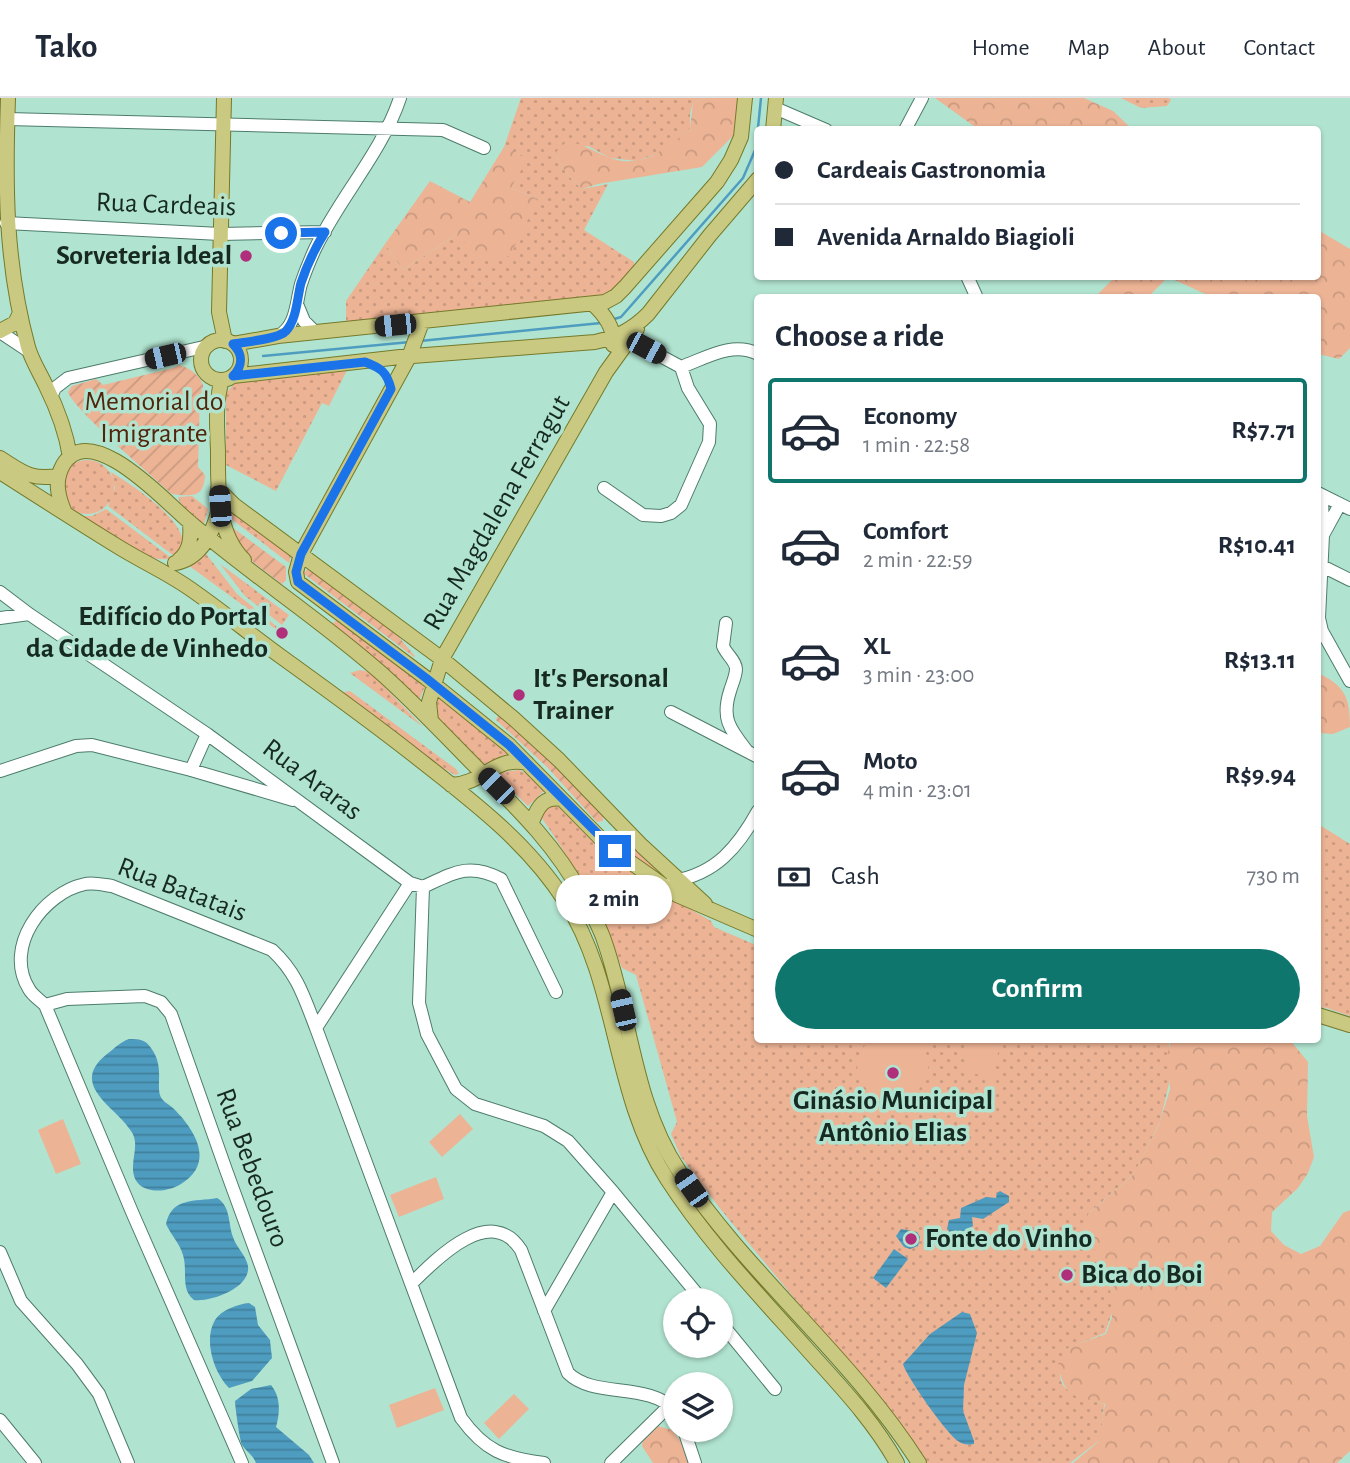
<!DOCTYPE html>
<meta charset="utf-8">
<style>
:root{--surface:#fff;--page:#f6f6f7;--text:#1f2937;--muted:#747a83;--line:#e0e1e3;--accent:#0f766e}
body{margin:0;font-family:"Alegreya Sans",sans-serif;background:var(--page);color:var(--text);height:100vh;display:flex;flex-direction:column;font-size:26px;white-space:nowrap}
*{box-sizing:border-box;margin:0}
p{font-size:23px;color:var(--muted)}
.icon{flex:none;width:38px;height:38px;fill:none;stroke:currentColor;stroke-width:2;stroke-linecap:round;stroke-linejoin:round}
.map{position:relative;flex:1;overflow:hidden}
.side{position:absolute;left:754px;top:196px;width:567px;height:749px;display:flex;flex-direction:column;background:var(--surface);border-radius:7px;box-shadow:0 2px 5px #0004}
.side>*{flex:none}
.hud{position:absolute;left:754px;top:28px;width:567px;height:154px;border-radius:7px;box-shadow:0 2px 5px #0004;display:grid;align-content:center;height:154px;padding:0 21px;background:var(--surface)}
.controls{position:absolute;left:663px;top:1190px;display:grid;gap:14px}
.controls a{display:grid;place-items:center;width:70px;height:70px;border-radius:50%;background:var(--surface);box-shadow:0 2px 5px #0004;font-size:35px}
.end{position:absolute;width:32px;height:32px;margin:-16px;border:9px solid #1a73e8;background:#fff;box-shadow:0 0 0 4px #fff}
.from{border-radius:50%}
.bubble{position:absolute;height:49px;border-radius:24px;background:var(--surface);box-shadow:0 2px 5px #0004;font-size:23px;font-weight:700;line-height:49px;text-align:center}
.car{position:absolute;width:21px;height:42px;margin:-21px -10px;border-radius:9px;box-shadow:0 0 5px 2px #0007;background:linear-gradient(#222 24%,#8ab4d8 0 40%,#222 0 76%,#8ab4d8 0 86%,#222 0)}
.hud b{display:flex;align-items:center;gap:24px;height:66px;font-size:26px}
.hud b+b{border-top:2px solid var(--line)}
.hud i{width:18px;height:18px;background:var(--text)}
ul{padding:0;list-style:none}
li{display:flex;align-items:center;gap:21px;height:105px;margin:0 14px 10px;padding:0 7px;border:4px solid transparent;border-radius:7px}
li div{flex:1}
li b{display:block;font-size:26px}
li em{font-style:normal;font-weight:700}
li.on{border-color:var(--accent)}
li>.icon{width:63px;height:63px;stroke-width:1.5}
h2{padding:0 21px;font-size:32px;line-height:84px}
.pay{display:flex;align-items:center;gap:18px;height:77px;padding:0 21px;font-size:26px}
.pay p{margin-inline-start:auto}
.primary-button{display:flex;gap:14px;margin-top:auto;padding:14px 21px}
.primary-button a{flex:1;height:80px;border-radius:42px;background:var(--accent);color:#fff;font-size:28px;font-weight:700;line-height:80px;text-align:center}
header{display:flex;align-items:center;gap:42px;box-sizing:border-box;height:98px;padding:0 35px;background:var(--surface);border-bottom:2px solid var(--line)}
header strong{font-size:33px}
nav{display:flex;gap:38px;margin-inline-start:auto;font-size:24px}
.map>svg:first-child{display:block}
.grass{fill:url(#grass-dots)}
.forest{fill:url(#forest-crowns)}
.garden{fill:url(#garden-furrows)}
.pitch{fill:#ecb395}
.water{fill:url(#water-rules)}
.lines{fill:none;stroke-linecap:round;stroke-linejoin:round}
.stream{stroke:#4e9dc0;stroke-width:2.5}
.minor-casing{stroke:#4d7c6b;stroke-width:14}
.major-casing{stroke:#747a2a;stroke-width:16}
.minor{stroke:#fff;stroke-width:12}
.major{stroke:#cac981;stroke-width:14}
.route{stroke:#1a73e8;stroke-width:9}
.poi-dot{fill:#b02f7b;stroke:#b1e4d0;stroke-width:2.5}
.labels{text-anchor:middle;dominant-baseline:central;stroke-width:7;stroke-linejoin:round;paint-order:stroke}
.street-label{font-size:28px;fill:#162a23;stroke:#b1e4d0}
.poi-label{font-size:28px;font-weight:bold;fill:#162a23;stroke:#b1e4d0;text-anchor:start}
.park-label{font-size:28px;fill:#50250a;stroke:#b1e4d0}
</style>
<header>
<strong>Tako</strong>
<nav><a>Home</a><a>Map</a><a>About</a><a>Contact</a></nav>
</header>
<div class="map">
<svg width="1350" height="1365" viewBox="0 0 1350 1365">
<defs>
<pattern id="grass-dots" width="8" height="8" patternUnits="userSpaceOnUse" patternTransform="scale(1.75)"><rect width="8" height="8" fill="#ecb395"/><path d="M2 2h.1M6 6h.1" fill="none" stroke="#ca9a80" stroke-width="1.8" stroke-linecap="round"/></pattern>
<pattern id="forest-crowns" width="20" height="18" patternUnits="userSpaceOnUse" patternTransform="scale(1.75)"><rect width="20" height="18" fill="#ecb395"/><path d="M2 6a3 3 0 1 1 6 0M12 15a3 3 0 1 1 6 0" fill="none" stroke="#ca9a80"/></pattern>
<pattern id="garden-furrows" width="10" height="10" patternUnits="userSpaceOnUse" patternTransform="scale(1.75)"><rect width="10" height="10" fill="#ecb395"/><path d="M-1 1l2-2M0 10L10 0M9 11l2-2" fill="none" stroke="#ca9a80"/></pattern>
<pattern id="water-rules" width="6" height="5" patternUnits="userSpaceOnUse" patternTransform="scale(1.75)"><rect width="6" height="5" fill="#4e9dc0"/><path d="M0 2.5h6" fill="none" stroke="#40809c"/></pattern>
</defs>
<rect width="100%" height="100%" fill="#b1e4d0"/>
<path class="grass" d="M521 0H705L693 5 690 16V30L666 52 637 63 610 60 588 48 556 54C560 70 570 80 582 91L608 86 584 132 634 164C635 182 615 191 602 199L346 225V203L385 146 403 172 457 136 538 101 511 90 527 60 504 49Z
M1121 0H1169L1171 2 1167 8 1141 10Z
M347 272 329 308 322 305 276 393 226 367V295L236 284Z
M60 389a27 27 0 1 1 54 0a27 27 0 1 1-54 0Z
M111 374C132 387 185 421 183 447L174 458 108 408 115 390Z
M192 398 208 411 204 426C192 421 181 411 178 399Z
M225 408 291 458 289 465 226 417Z
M106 411 170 459 171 460C148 469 102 431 81 418H92Z
M203 452 237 496 282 533 281 535 188 467Z
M220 466 289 517 282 527 245 498Z
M337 522 425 588 419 603 332 526Z
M360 572 369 574 375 579 423 629 350 575Z
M350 593 456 671 459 676 455 677 416 654 338 595Z
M437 598 503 651 510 658 485 671 447 635 434 616Z
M519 672 528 676 544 693 528 708 497 678 502 674Z
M555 705 607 757 652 789 711 823 714 829 758 848V942H1169L1170 981 1160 1024 1134 1076 1090 1114 1085 1133 1109 1179 1113 1212 1105 1235 1068 1250C1048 1292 1068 1295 1104 1306L1101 1341 1070 1365H924L887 1307 824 1236 722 1113 681 1059 671 1036 677 1024 636 877 622 870C601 815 573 764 539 716Z
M1318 726 1350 746V918L1327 910 1318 909Z
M616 731 661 776V779L610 742 609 739Z"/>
<path class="forest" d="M705 0H738L734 37 702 69 598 86 582 91C570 80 560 70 556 54L567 43C585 47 593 53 608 59 640 73 668 50 690 30L693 5Z
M935 0H1084L1113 13 1132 31H978Z
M504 49 528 60 511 90 538 101 510 158 482 164 457 136 403 172 385 146 430 83 470 104Z
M1318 132 1350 151V250L1339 261 1318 256V200L1212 199 1168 179 1148 199H1095L1115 179 1318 178Z
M1318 575C1345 588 1350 599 1350 629L1333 636 1318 635Z
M1171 942H1290L1308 964 1307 1018 1314 1059 1308 1075 1298 1090 1272 1114 1271 1133 1284 1147 1301 1156 1320 1148 1343 1115 1350 1112V1353L1337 1365H1073L1099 1343 1105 1306C1075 1297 1065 1303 1058 1266L1069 1249 1106 1236 1112 1219 1110 1181 1085 1134 1088 1116 1133 1077 1159 1027 1170 991 1168 954Z
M658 1328 672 1332 697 1365H653L642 1348 644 1334Z"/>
<path class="garden" d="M179 267C191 270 202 279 204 291L200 297 198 369 205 377C204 401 191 398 172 396 153 379 73 311 68 294L72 288 96 281 103 287 173 270Z
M229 427 286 469V482L282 486 244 457Z
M308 471 312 473 398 535 397 537 415 558 414 559 303 475Z
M499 615 603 715V723L597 724 547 669 496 622Z"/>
<path class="pitch" d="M869 942H917C926 950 931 964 927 976 910 1032 827 989 869 942Z
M968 942H1000L994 979 963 974Z
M460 1016 473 1031 442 1059 429 1044Z
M63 1021 81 1066 56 1076 38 1032Z
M436 1079 444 1101 399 1119 390 1097Z
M435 1290 444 1312 397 1330 389 1307Z
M514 1296 529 1311 499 1341 484 1325Z"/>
<path class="water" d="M129 941C139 941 145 941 151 950 166 970 154 990 162 1001 165 1005 170 1007 174 1011 196 1033 215 1065 181 1086 163 1097 132 1096 133 1069 133 1056 139 1044 131 1033 115 1008 68 987 107 956 114 951 120 944 129 941Z
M1000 1093 1009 1098V1104L983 1121 972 1119 973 1128 959 1136H952L947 1131 949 1122 960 1120 961 1110 986 1099 996 1100 997 1095Z
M217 1100C231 1108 228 1126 233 1139 236 1149 246 1157 248 1168 251 1190 211 1204 194 1202 180 1191 188 1173 183 1157 180 1146 171 1137 166 1126 172 1099 194 1104 217 1100Z
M901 1131 917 1134 920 1139 918 1148 910 1151 904 1149 896 1138Z
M894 1151 908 1161 886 1190 873 1180Z
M249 1205 255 1209 258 1227 270 1242 272 1260 252 1283 229 1290C214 1275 203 1242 215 1222 221 1212 238 1206 249 1205Z
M962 1214 970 1216 977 1235 964 1287 963 1313 974 1343V1346C967 1347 964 1347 958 1343 947 1336 906 1278 903 1266L930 1236Z
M271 1287C281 1299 280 1315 276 1329L309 1357 314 1365H256C253 1357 247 1354 242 1347 240 1344 235 1308 235 1303L251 1291Z"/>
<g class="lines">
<path class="stream" d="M611 222 621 219 743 80 756 50 761 0
M420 243 601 225
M263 258 410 244"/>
<defs>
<path id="minor" d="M775 10 826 32
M7 21 443 32 484 50
M905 32 922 0
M6 125 220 136 325 134
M967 178 977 200
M297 206 304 223 315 234
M0 234 30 254
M278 238C297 228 296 204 301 186 305 174 310 162 315 151 340 99 382 54 400 0
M681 269C706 260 732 243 758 256
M51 299 55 290 68 280 208 248
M604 390 643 417 661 418 671 415 681 407 709 344 710 326 688 290 681 269 629 241 621 240
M1318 395 1350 411
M1322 397 1323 437 1319 520 1322 533 1350 583
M1323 437 1340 406
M1322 468 1350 482
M0 494 29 516 207 636 410 785 423 789C453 775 469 764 501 781L556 894
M0 520 29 516
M726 525 723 548C726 556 736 563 736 571 736 578 732 586 730 593 721 621 730 631 747 653
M671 614 758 659
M191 672 207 636
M0 673 76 648 92 647 191 672 293 702
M673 783C716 776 738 749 758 713
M423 789 419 905 427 936 456 991 475 1006 544 1028 568 1043 613 1094 702 1202
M45 907 67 901 145 898 161 904 171 916 226 1072 333 1365
M316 930 410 785
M0 1154 21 1203 77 1266 99 1296 128 1365
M412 1185C437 1160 491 1105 521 1152L568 1275C594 1301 648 1283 676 1313
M544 1213 613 1094
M721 1225 775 1291
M0 1322 35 1365
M684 1332 695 1365
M242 1365 132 1114 45 907C40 902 32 897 29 891 3 849 43 795 85 786 93 784 104 787 112 788L272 852C297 875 304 899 316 930L461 1320C485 1353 504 1360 544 1365
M611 1365 670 1307"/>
<path id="major" d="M8 0C5 87 5 165 28 249 32 263 40 275 46 288 57 310 66 334 70 359
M224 0 219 214 225 243
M773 32 776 0
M593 206C605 217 615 231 613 247
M422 224 409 259 301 456 296 474 298 484 426 580 509 647 609 749 677 797 758 832
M0 233 15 225 20 215
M201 262a20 20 0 1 1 40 0a20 20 0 1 1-40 0Z
M233 246 278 238 605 204 616 198 625 189 717 84 731 62 741 39 745 0
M233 278 400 259 595 244C617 239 632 232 648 216L710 137 758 81
M222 282C215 305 217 328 218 353 218 390 216 434 244 462
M0 360C24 375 30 382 59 378
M0 374C39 399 78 424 117 448 141 463 166 474 189 490 221 512 251 537 283 560 326 591 369 622 411 655 467 699 526 742 565 803 619 887 612 996 667 1081 707 1143 758 1196 807 1251 840 1288 873 1322 897 1365
M218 391 234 407 442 561 513 620 559 662 642 748 705 806
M65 415C58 399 54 383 63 367 89 321 163 401 185 420 248 475 319 520 381 575 417 607 449 642 483 676 521 714 557 750 582 797 590 812 599 827 604 842 631 918 633 1004 679 1073 749 1178 851 1258 919 1365
M179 462C191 452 191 439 190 424
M175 465C201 461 214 433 219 410
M431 623 429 604 442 561 606 274 637 231
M451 687C483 686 496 657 527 665
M532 724C538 708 544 698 562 701
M1318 917 1350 927"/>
</defs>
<use href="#minor" class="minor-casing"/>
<use href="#major" class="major-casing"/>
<use href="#minor" class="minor"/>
<use href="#major" class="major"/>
</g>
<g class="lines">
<path class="route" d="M281 135 325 134C315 150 307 167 301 185 297 200 297 221 286 233 279 241 245 244 233 246 243 256 243 268 233 278L365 264C381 270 387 274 391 291L301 456 296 474 298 484 426 580 509 647 615 753"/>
</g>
<g class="poi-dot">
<circle cx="246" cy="158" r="7"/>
<circle cx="282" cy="535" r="7"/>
<circle cx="519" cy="597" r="7"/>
<circle cx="893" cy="975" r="7"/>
<circle cx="911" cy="1141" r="7"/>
<circle cx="1067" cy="1177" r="7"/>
</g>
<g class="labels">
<g class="street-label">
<text transform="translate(166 107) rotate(2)">Rua Cardeais</text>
<text transform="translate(497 415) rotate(-60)">Rua Magdalena Ferragut</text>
<text transform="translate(312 682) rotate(37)">Rua Araras</text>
<text transform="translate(182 792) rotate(21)">Rua Batatais</text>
<text transform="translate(252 1070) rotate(70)">Rua Bebedouro</text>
</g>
<g class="poi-label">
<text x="232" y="158" text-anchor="end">Sorveteria Ideal</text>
<text x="268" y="519" text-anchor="end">Edifício do Portal<tspan x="268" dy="32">da Cidade de Vinhedo</tspan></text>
<text x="533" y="581">It's Personal<tspan x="533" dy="32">Trainer</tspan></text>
<text x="893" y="1003" text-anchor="middle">Ginásio Municipal<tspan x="893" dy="32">Antônio Elias</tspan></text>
<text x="925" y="1141">Fonte do Vinho</text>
<text x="1081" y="1177">Bica do Boi</text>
</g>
<g class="park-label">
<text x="154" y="304">Memorial do<tspan x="154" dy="32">Imigrante</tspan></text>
</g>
</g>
</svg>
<div class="controls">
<a><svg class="icon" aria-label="locate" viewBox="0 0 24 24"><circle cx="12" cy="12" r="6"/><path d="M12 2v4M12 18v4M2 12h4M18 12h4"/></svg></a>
<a><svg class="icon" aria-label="layers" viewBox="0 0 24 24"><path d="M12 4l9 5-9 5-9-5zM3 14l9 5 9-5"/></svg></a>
</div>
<i class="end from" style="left:281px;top:135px"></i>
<i class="end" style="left:615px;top:753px"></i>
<div class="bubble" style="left:556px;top:777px;width:116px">2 min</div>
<i class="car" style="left:395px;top:227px;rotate:264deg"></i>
<i class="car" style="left:646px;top:250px;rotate:118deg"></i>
<i class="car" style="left:165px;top:258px;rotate:257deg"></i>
<i class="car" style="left:220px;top:408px;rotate:356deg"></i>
<i class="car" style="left:496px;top:688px;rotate:315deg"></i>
<i class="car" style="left:623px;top:912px;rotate:347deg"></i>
<i class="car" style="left:691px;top:1090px;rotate:325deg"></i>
<div class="hud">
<b><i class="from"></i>Cardeais Gastronomia</b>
<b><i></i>Avenida Arnaldo Biagioli</b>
</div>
<section class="side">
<h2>Choose a ride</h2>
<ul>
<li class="on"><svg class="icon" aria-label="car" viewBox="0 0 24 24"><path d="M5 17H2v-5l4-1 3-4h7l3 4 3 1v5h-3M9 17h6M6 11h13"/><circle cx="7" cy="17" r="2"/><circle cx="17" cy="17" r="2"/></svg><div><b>Economy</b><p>1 min · 22:58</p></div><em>R$7.71</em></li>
<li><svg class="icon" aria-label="car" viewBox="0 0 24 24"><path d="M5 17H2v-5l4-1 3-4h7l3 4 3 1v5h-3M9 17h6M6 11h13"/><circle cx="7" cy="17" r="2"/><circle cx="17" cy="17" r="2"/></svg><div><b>Comfort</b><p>2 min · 22:59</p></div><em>R$10.41</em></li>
<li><svg class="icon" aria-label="car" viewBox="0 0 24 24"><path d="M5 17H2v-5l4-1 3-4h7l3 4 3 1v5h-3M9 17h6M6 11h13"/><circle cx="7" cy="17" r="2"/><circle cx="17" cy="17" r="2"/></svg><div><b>XL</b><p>3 min · 23:00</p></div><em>R$13.11</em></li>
<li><svg class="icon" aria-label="car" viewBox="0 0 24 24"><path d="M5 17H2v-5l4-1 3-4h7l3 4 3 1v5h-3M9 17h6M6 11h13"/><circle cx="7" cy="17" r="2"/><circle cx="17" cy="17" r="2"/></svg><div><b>Moto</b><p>4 min · 23:01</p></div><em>R$9.94</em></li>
</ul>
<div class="pay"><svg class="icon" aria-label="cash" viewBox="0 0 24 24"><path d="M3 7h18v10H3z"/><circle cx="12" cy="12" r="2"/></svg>Cash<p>730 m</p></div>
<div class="primary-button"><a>Confirm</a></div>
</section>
</div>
